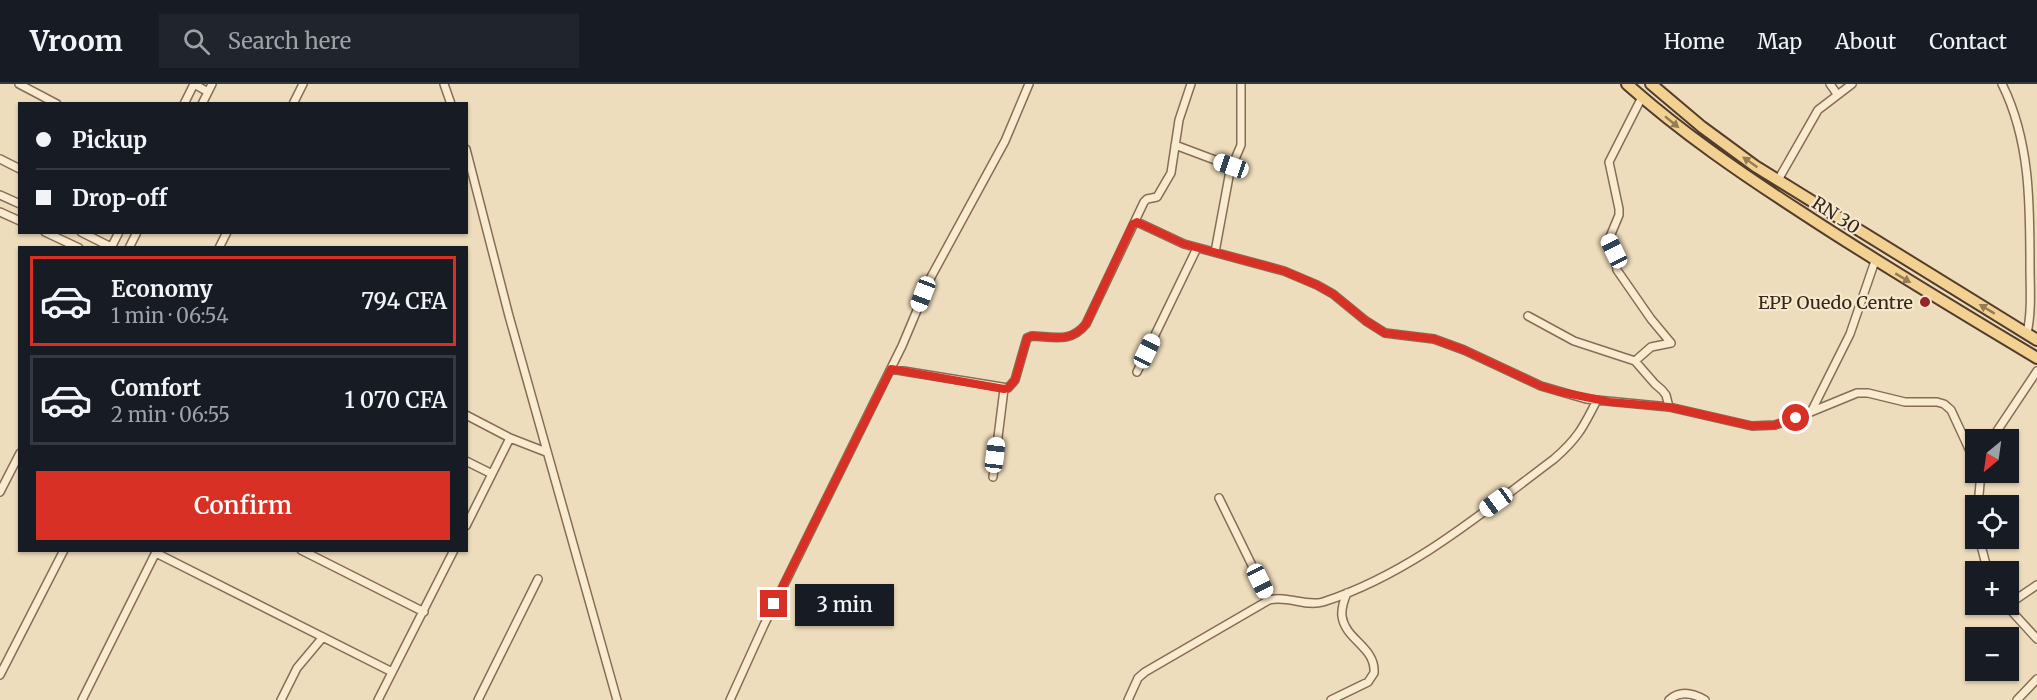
<!DOCTYPE html>
<meta charset="utf-8">
<style>
:root{--surface:#171b24;--page:#20242c;--text:#f1f3f6;--muted:#9ea1a6;--line:#363941;--accent:#d93025}
body{margin:0;font-family:Merriweather,serif;background:var(--page);color:var(--text);height:100vh;display:flex;flex-direction:column;font-size:22px;white-space:nowrap}
*{box-sizing:border-box;margin:0}
p{font-size:20px;color:var(--muted)}
.icon{flex:none;width:33px;height:33px;fill:none;stroke:currentColor;stroke-width:2;stroke-linecap:round;stroke-linejoin:round}
.map{position:relative;flex:1;overflow:hidden}
.details{position:absolute;left:18px;top:162px;width:450px;height:306px;display:flex;flex-direction:column;background:var(--surface);border-radius:0px;box-shadow:0 2px 4px #0004}
.details>*{flex:none}
.hud{position:absolute;left:18px;top:18px;width:450px;height:132px;border-radius:0px;box-shadow:0 2px 4px #0004;display:grid;align-content:center;height:132px;padding:0 18px;background:var(--surface)}
.needle{width:39px;rotate:209deg}
.fabs{position:absolute;left:1965px;top:345px;display:grid;gap:12px}
.fabs a{display:grid;place-items:center;width:54px;height:54px;border-radius:0px;background:var(--surface);box-shadow:0 2px 4px #0004;font-size:30px}
.end{position:absolute;width:27px;height:27px;margin:-14px;border:8px solid #d93025;background:#fff;box-shadow:0 0 0 3px #fff}
.from{border-radius:50%}
.bubble{position:absolute;height:42px;border-radius:0px;background:var(--surface);box-shadow:0 2px 4px #0004;font-size:20px;font-weight:600;line-height:42px;text-align:center}
.car{position:absolute;width:18px;height:36px;margin:-18px -9px;border-radius:8px;box-shadow:0 0 4px 2px #0007;background:linear-gradient(#fff 24%,#345 0 40%,#fff 0 76%,#345 0 86%,#fff 0)}
.hud b{display:flex;align-items:center;gap:21px;height:57px;font-size:22px}
.hud b+b{border-top:2px solid var(--line)}
.hud i{width:15px;height:15px;background:var(--text)}
ul{padding:10px 0 0;list-style:none}
li{display:flex;align-items:center;gap:18px;height:90px;margin:0 12px 9px;padding:0 6px;border:3px solid var(--line);border-radius:0px}
li div{flex:1}
li b{display:block;font-size:22px}
li em{font-style:normal;font-weight:600}
li.selected{border-color:var(--accent)}
li>.icon{width:54px;height:54px;stroke-width:1.5}
.action{display:flex;gap:12px;margin-top:auto;padding:12px 18px}
.action a{flex:1;height:69px;border-radius:0px;background:var(--accent);color:#fff;font-size:24px;font-weight:600;line-height:69px;text-align:center}
header{display:flex;align-items:center;gap:36px;box-sizing:border-box;height:84px;padding:0 30px;background:var(--surface);border-bottom:2px solid var(--line)}
header strong{font-size:28px}
nav{display:flex;gap:33px;margin-inline-start:auto;font-size:21px}
.search{width:420px;height:54px;background:var(--page);display:flex;align-items:center;gap:15px;box-sizing:border-box;padding:0 21px;border-radius:0px;color:var(--muted);font-size:22px}
.map>svg:first-child{display:block}
.lines{fill:none;stroke-linecap:round;stroke-linejoin:round}
.minor-casing{stroke:#866d56;stroke-width:10}
.primary-casing{stroke:#533c2b;stroke-width:14}
.minor{stroke:#f9ebcf;stroke-width:7}
.primary{stroke:#f3d192;stroke-width:10}
.oneway{fill:#947c56}
.route{stroke:#d93025;stroke-width:8}
.poi-dot{fill:#95252b;stroke:#f5e8cc;stroke-width:2}
.labels{text-anchor:middle;dominant-baseline:central;stroke-width:4.5;stroke-linejoin:round;paint-order:stroke}
.street-label{font-size:18px;fill:#34261b;stroke:#f5e8cc}
.poi-label{font-size:18px;fill:#34261b;stroke:#f5e8cc;text-anchor:end}
</style>
<header>
<strong>Vroom</strong>
<div class="search"><svg class="icon" aria-label="search" viewBox="0 0 24 24"><circle cx="10" cy="10" r="6"/><path d="M15 15l6 6"/></svg>Search here</div>
<nav><a>Home</a><a>Map</a><a>About</a><a>Contact</a></nav>
</header>
<div class="map">
<svg width="2037" height="616" viewBox="0 0 2037 616">
<rect width="100%" height="100%" fill="#eeddbc"/>
<g class="lines">
<defs>
<path id="minor" d="M19 0 57 20
M444 0 451 20
M1830 0 1837 10
M2002 0C2030 56 2030 119 2030 181 2030 204 2032 227 2027 249
M184 20 194 0 208 8
M202 20 212 0
M293 20 303 0
M1175 61 1231 82
M466 65 509 232 617 616
M0 75 20 85
M1778 96 1818 26 1852 0
M0 111 20 120
M0 128 20 137
M1137 138 1184 160 1284 187 1317 201 1333 210 1366 237 1385 249 1434 255 1464 266 1541 302 1586 315 1669 323 1752 342 1775 341 1796 334 1857 309H1868L1905 318H1937L1944 320 1951 326 1976 380
M45 148 79 164
M81 148 113 164
M111 164 119 148
M129 164 137 148
M219 164 227 148
M1215 168 1230 87 1241 61V0
M1528 232 1574 257 1635 277 1655 300 1662 306 1666 311 1669 323
M1635 277 1651 263 1671 259 1651 235 1617 186 1614 167 1609 155 1619 131V125L1609 78 1642 13
M891 285 1008 304 1015 296 1027 254 1032 252C1054 253 1071 259 1086 240L1144 118 1147 115 1157 113 1171 89 1179 36 1191 0
M1137 288 1197 164
M1812 326 1850 250 1875 177
M466 331 510 354 546 368
M1991 356 2037 287
M466 377 492 390
M993 393 1004 305
M0 408 20 369
M1219 414 1269 516
M1978 422 1981 388
M466 442 510 354
M1979 454 1988 488
M301 466 424 528
M156 469 392 588
M2005 520 2037 555
M2006 522 2037 501
M0 591 64 466
M82 616 157 466
M281 616 297 584 323 553
M378 616 454 466
M478 616 538 495
M730 616 764 541 902 262 931 193 1005 57 1029 0
M1128 616 1138 594 1145 588 1269 516C1287 511 1305 523 1323 518 1410 490 1482 429 1554 375 1577 355 1583 344 1597 316
M1331 616 1368 598 1374 589C1376 563 1345 556 1342 532 1341 524 1344 516 1347 509
M1669 616C1680 606 1693 609 1705 616
M2017 616 2037 595"/>
<path id="primary" d="M1627 0C1682 49 1742 90 1804 130 1880 180 1959 227 2037 274
M1651 0 1702 43 1755 82 2037 256"/>
</defs>
<use href="#minor" class="minor-casing"/>
<use href="#primary" class="primary-casing"/>
<use href="#minor" class="minor"/>
<use href="#primary" class="primary"/>
</g>
<defs><path id="oneway-solid" d="M-6-.8H1V-3.2L6.5 0L1 3.2V.8H-6Z" transform="scale(1.5)"/></defs>
<g class="oneway">
<use href="#oneway-solid" transform="translate(1672 38) rotate(39)"/>
<use href="#oneway-solid" transform="translate(1750 78) rotate(-145)"/>
<use href="#oneway-solid" transform="translate(1903 194) rotate(31)"/>
<use href="#oneway-solid" transform="translate(1987 225) rotate(-149)"/>
</g>
<g class="lines">
<path class="route" d="M774 520 891 285 1004 305 1008 304 1015 296 1027 254 1032 252C1054 253 1071 259 1086 240L1133 140 1137 138 1184 160 1284 187 1317 201 1333 210 1366 237 1385 249 1434 255 1464 266 1541 302 1561 308 1610 318 1669 323 1752 342 1775 341 1796 334"/>
</g>
<circle class="poi-dot" cx="1925" cy="218" r="6"/>
<g class="labels">
<g class="street-label">
<text transform="translate(1836 131) rotate(33)">RN 30</text>
</g>
<g class="poi-label">
<text x="1913" y="218">EPP Ouedo Centre</text>
</g>
</g>
</svg>
<div class="fabs">
<a><svg class="needle" viewBox="-14 -14 28 28"><path d="M0-13l5 13h-10z" fill="#e53935"/><path d="M0 13l5-13h-10z" fill="#9ea1a6"/></svg></a>
<a><svg class="icon" aria-label="locate" viewBox="0 0 24 24"><circle cx="12" cy="12" r="6"/><path d="M12 2v4M12 18v4M2 12h4M18 12h4"/></svg></a>
<a>+</a>
<a>−</a>
</div>
<i class="end from" style="left:1796px;top:334px"></i>
<i class="end" style="left:774px;top:520px"></i>
<div class="bubble" style="left:795px;top:500px;width:99px">3 min</div>
<i class="car" style="left:1231px;top:82px;rotate:289deg"></i>
<i class="car" style="left:1614px;top:167px;rotate:334deg"></i>
<i class="car" style="left:923px;top:210px;rotate:201deg"></i>
<i class="car" style="left:1147px;top:267px;rotate:26deg"></i>
<i class="car" style="left:995px;top:371px;rotate:7deg"></i>
<i class="car" style="left:1496px;top:418px;rotate:234deg"></i>
<i class="car" style="left:1260px;top:497px;rotate:154deg"></i>
<div class="hud">
<b><i class="from"></i>Pickup</b>
<b><i></i>Drop-off</b>
</div>
<section class="details">
<ul>
<li class="selected"><svg class="icon" aria-label="car" viewBox="0 0 24 24"><path d="M5 17H2v-5l4-1 3-4h7l3 4 3 1v5h-3M9 17h6M6 11h13"/><circle cx="7" cy="17" r="2"/><circle cx="17" cy="17" r="2"/></svg><div><b>Economy</b><p>1 min · 06:54</p></div><em>794 CFA</em></li>
<li><svg class="icon" aria-label="car" viewBox="0 0 24 24"><path d="M5 17H2v-5l4-1 3-4h7l3 4 3 1v5h-3M9 17h6M6 11h13"/><circle cx="7" cy="17" r="2"/><circle cx="17" cy="17" r="2"/></svg><div><b>Comfort</b><p>2 min · 06:55</p></div><em>1 070 CFA</em></li>
</ul>
<div class="action"><a>Confirm</a></div>
</section>
</div>
